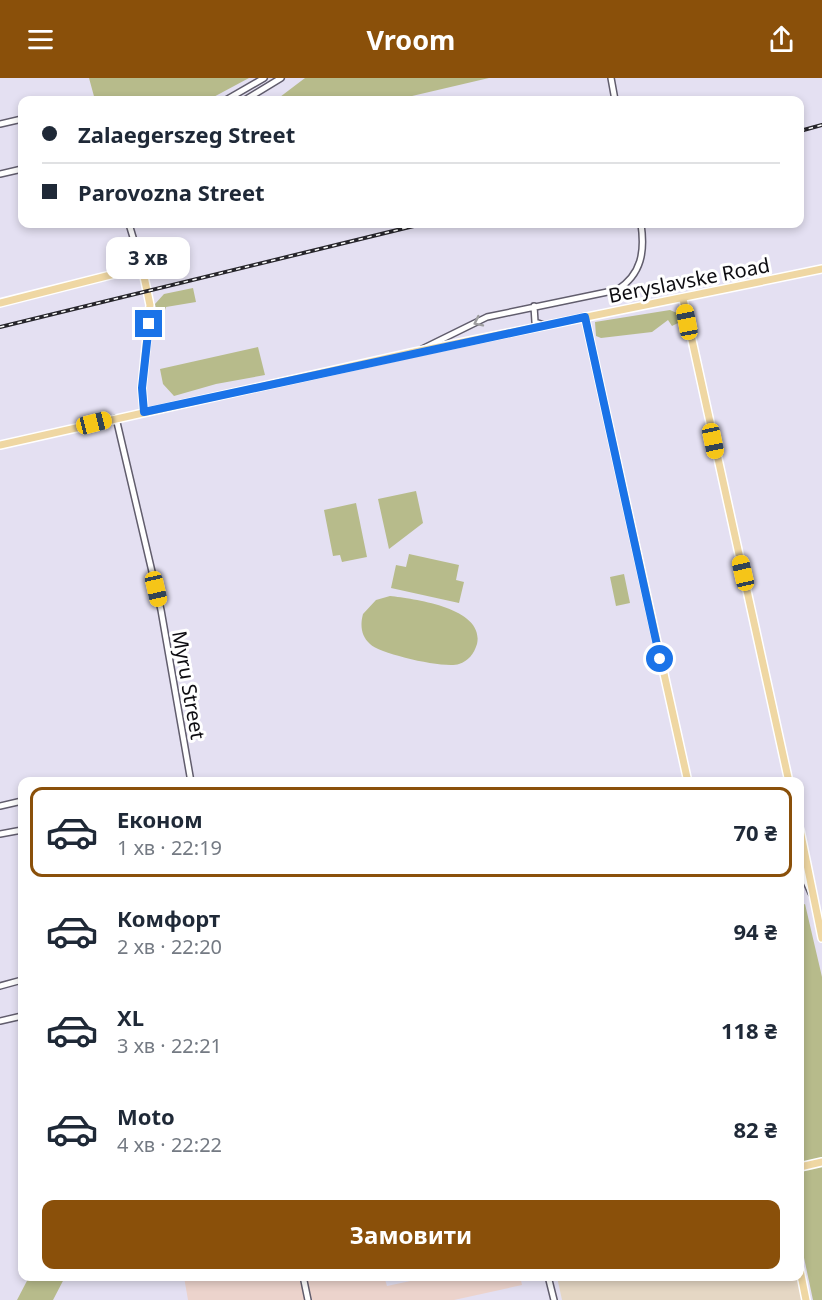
<!DOCTYPE html>
<html lang="uk">
<meta charset="utf-8">
<style>
:root{--surface:#fff;--page:#f2f2f3;--text:#1f2937;--muted:#747a83;--line:#e0e1e3;--accent:#8a500a}
body{margin:0;font-family:"Noto Sans",sans-serif;background:var(--page);color:var(--text);height:100vh;display:flex;flex-direction:column;font-size:22px;white-space:nowrap}
*{box-sizing:border-box;margin:0}
p{font-size:20px;color:var(--muted)}
.icon{flex:none;width:33px;height:33px;fill:none;stroke:currentColor;stroke-width:2;stroke-linecap:round;stroke-linejoin:round}
.map{position:relative;flex:1;overflow:hidden}
.drawer{position:absolute;left:18px;top:699px;width:786px;height:504px;display:flex;flex-direction:column;background:var(--surface);border-radius:12px;box-shadow:0 3px 9px #0003}
.drawer>*{flex:none}
.guide{position:absolute;left:18px;top:18px;width:786px;height:132px;border-radius:12px;box-shadow:0 3px 9px #0003;display:grid;align-content:center;height:132px;padding:0 24px;background:var(--surface)}
.end{position:absolute;width:27px;height:27px;margin:-14px;border:8px solid #1a73e8;background:#fff;box-shadow:0 0 0 3px #fff}
.from{border-radius:50%}
.bubble{position:absolute;height:42px;border-radius:12px;background:var(--surface);box-shadow:0 3px 9px #0003;font-size:20px;font-weight:700;line-height:42px;text-align:center}
.car{position:absolute;width:18px;height:36px;margin:-18px -9px;border-radius:8px;box-shadow:0 0 4px 2px #0007;background:linear-gradient(#f5c518 24%,#345 0 40%,#f5c518 0 76%,#345 0 86%,#f5c518 0)}
.guide b{display:flex;align-items:center;gap:21px;height:57px;font-size:22px}
.guide b+b{border-top:2px solid var(--line)}
.guide i{width:15px;height:15px;background:var(--text)}
ul{padding:10px 0 0;list-style:none}
li{display:flex;align-items:center;gap:18px;height:90px;margin:0 12px 9px;padding:0 12px;border:3px solid transparent;border-radius:12px}
li div{flex:1}
li b{display:block;font-size:22px}
li em{font-style:normal;font-weight:700}
li.current{border-color:var(--accent)}
li>.icon{width:54px;height:54px;stroke-width:1.5}
.button{display:flex;gap:12px;margin-top:auto;padding:12px 24px}
.button a{flex:1;height:69px;border-radius:12px;background:var(--accent);color:#fff;font-size:24px;font-weight:700;line-height:69px;text-align:center}
header{display:flex;justify-content:space-between;align-items:center;height:78px;padding:0 24px;background:var(--accent);color:#fff;font-size:27px;font-weight:700}
.map>svg:first-child{display:block}
.commercial{fill:#ecd3cc}
.medical{fill:#e5d7c4}
.green{fill:#b7bb8b}
.lines{fill:none;stroke-linecap:round;stroke-linejoin:round}
.minor-casing{stroke:#615d6d;stroke-width:8}
.major-casing{stroke:#fff;stroke-width:10}
.minor{stroke:#fff;stroke-width:5}
.major{stroke:#efd7a3;stroke-width:7}
.rail-casing{stroke:#26252b;stroke-width:4}
.rail{stroke:#fff;stroke-width:1.5;stroke-dasharray:4.5;stroke-linecap:butt}
.oneway{stroke:#9e9ea0}
.route{stroke:#1a73e8;stroke-width:8}
.labels{text-anchor:middle;dominant-baseline:central;stroke-width:6;stroke-linejoin:round;paint-order:stroke}
.street-label{font-size:20px;fill:#0d0c11;stroke:#fff}
</style>
<header><svg class="icon" aria-label="menu" viewBox="0 0 24 24"><path d="M4 6h16M4 12h16M4 18h16"/></svg>Vroom<svg class="icon" aria-label="share" viewBox="0 0 24 24"><path d="M12 15V3M7 8l5-5 5 5M5 13v7h14v-7"/></svg></header>
<div class="map">
<svg width="822" height="1222" viewBox="0 0 822 1222">
<rect width="100%" height="100%" fill="#e4e0f2"/>
<path class="commercial" d="M384 1198 387 1208 429 1199 520 1198 522 1207 454 1222H188L184 1199Z"/>
<path class="medical" d="M557 1199H797L802 1222H562Z"/>
<path class="green" d="M89 0H249L208 22H95Z
M305 0H489L395 22H276Z
M193 210 196 224 166 229 164 235 158 238 155 226 164 216Z
M670 232 677 235 682 243 672 248 668 242 652 254 601 260 596 258 595 244Z
M258 269 265 297 216 306 174 318 163 306 160 291Z
M416 413 423 445 389 471 378 421Z
M356 425 367 479 342 484 340 477 333 478 324 432Z
M409 476 459 487 456 502 464 504 459 525 391 510 396 487 406 489Z
M624 496 630 525 616 528 610 499Z
M390 518C415 521 485 530 477 566 474 576 468 583 459 586 445 591 380 576 370 566 361 558 360 547 363 536L376 522Z
M805 826 822 899V1222H813L800 1161V828Z
M29 1199V1198L65 1199 53 1222H17Z"/>
<g class="lines">
<defs>
<path id="minor" d="M611 0 615 22
M226 22 264 0
M245 22 281 0
M0 46 22 41
M0 96 22 91
M129 146 142 189
M534 228 535 244 544 247
M422 271 487 239 617 212C642 196 645 173 641 146
M116 340 161 532 191 704
M0 728 22 723
M0 756 22 752
M800 780 807 788
M800 790 811 815
M0 908 22 902
M0 943 22 938
M303 1198 308 1222
M548 1198 554 1222"/>
<path id="major" d="M683 221 789 704
M0 225 142 189 150 227 142 310 144 334
M585 239 688 704
M0 367 415 274 822 191
M800 752 822 860
M800 1089 822 1084
M800 1192 806 1222"/>
</defs>
<use href="#minor" class="minor-casing"/>
<use href="#major" class="major-casing"/>
<use href="#minor" class="minor"/>
<use href="#major" class="major"/>
<defs>
<path id="rail" d="M800 53 822 47
M0 249 422 146"/>
</defs>
<use href="#rail" class="rail-casing"/>
<use href="#rail" class="rail"/>
</g>
<defs><path id="oneway-chevron" d="M-2-3.5L2.5 0L-2 3.5" fill="none" stroke-width="1.6" stroke-linecap="round" stroke-linejoin="round" transform="scale(1.5)"/></defs>
<use class="oneway" href="#oneway-chevron" transform="translate(478 244) rotate(154)"/>
<g class="lines">
<path class="route" d="M149 246 142 310 144 334 585 239 660 581"/>
</g>
<g class="labels">
<g class="street-label">
<text transform="translate(689 202) rotate(-11)">Beryslavske Road</text>
<text transform="translate(189 607) rotate(80)">Myru Street</text>
</g>
</g>
</svg>
<i class="end from" style="left:660px;top:581px"></i>
<i class="end" style="left:149px;top:246px"></i>
<div class="bubble" style="left:106px;top:159px;width:84px">3 хв</div>
<i class="car" style="left:687px;top:244px;rotate:349deg"></i>
<i class="car" style="left:94px;top:345px;rotate:76deg"></i>
<i class="car" style="left:713px;top:363px;rotate:168deg"></i>
<i class="car" style="left:743px;top:495px;rotate:347deg"></i>
<i class="car" style="left:156px;top:511px;rotate:167deg"></i>
<div class="guide">
<b><i class="from"></i>Zalaegerszeg Street</b>
<b><i></i>Parovozna Street</b>
</div>
<section class="drawer">
<ul>
<li class="current"><svg class="icon" aria-label="car" viewBox="0 0 24 24"><path d="M5 17H2v-5l4-1 3-4h7l3 4 3 1v5h-3M9 17h6M6 11h13"/><circle cx="7" cy="17" r="2"/><circle cx="17" cy="17" r="2"/></svg><div><b>Економ</b><p>1 хв · 22:19</p></div><em>70 ₴</em></li>
<li><svg class="icon" aria-label="car" viewBox="0 0 24 24"><path d="M5 17H2v-5l4-1 3-4h7l3 4 3 1v5h-3M9 17h6M6 11h13"/><circle cx="7" cy="17" r="2"/><circle cx="17" cy="17" r="2"/></svg><div><b>Комфорт</b><p>2 хв · 22:20</p></div><em>94 ₴</em></li>
<li><svg class="icon" aria-label="car" viewBox="0 0 24 24"><path d="M5 17H2v-5l4-1 3-4h7l3 4 3 1v5h-3M9 17h6M6 11h13"/><circle cx="7" cy="17" r="2"/><circle cx="17" cy="17" r="2"/></svg><div><b>XL</b><p>3 хв · 22:21</p></div><em>118 ₴</em></li>
<li><svg class="icon" aria-label="car" viewBox="0 0 24 24"><path d="M5 17H2v-5l4-1 3-4h7l3 4 3 1v5h-3M9 17h6M6 11h13"/><circle cx="7" cy="17" r="2"/><circle cx="17" cy="17" r="2"/></svg><div><b>Moto</b><p>4 хв · 22:22</p></div><em>82 ₴</em></li>
</ul>
<div class="button"><a>Замовити</a></div>
</section>
</div>
